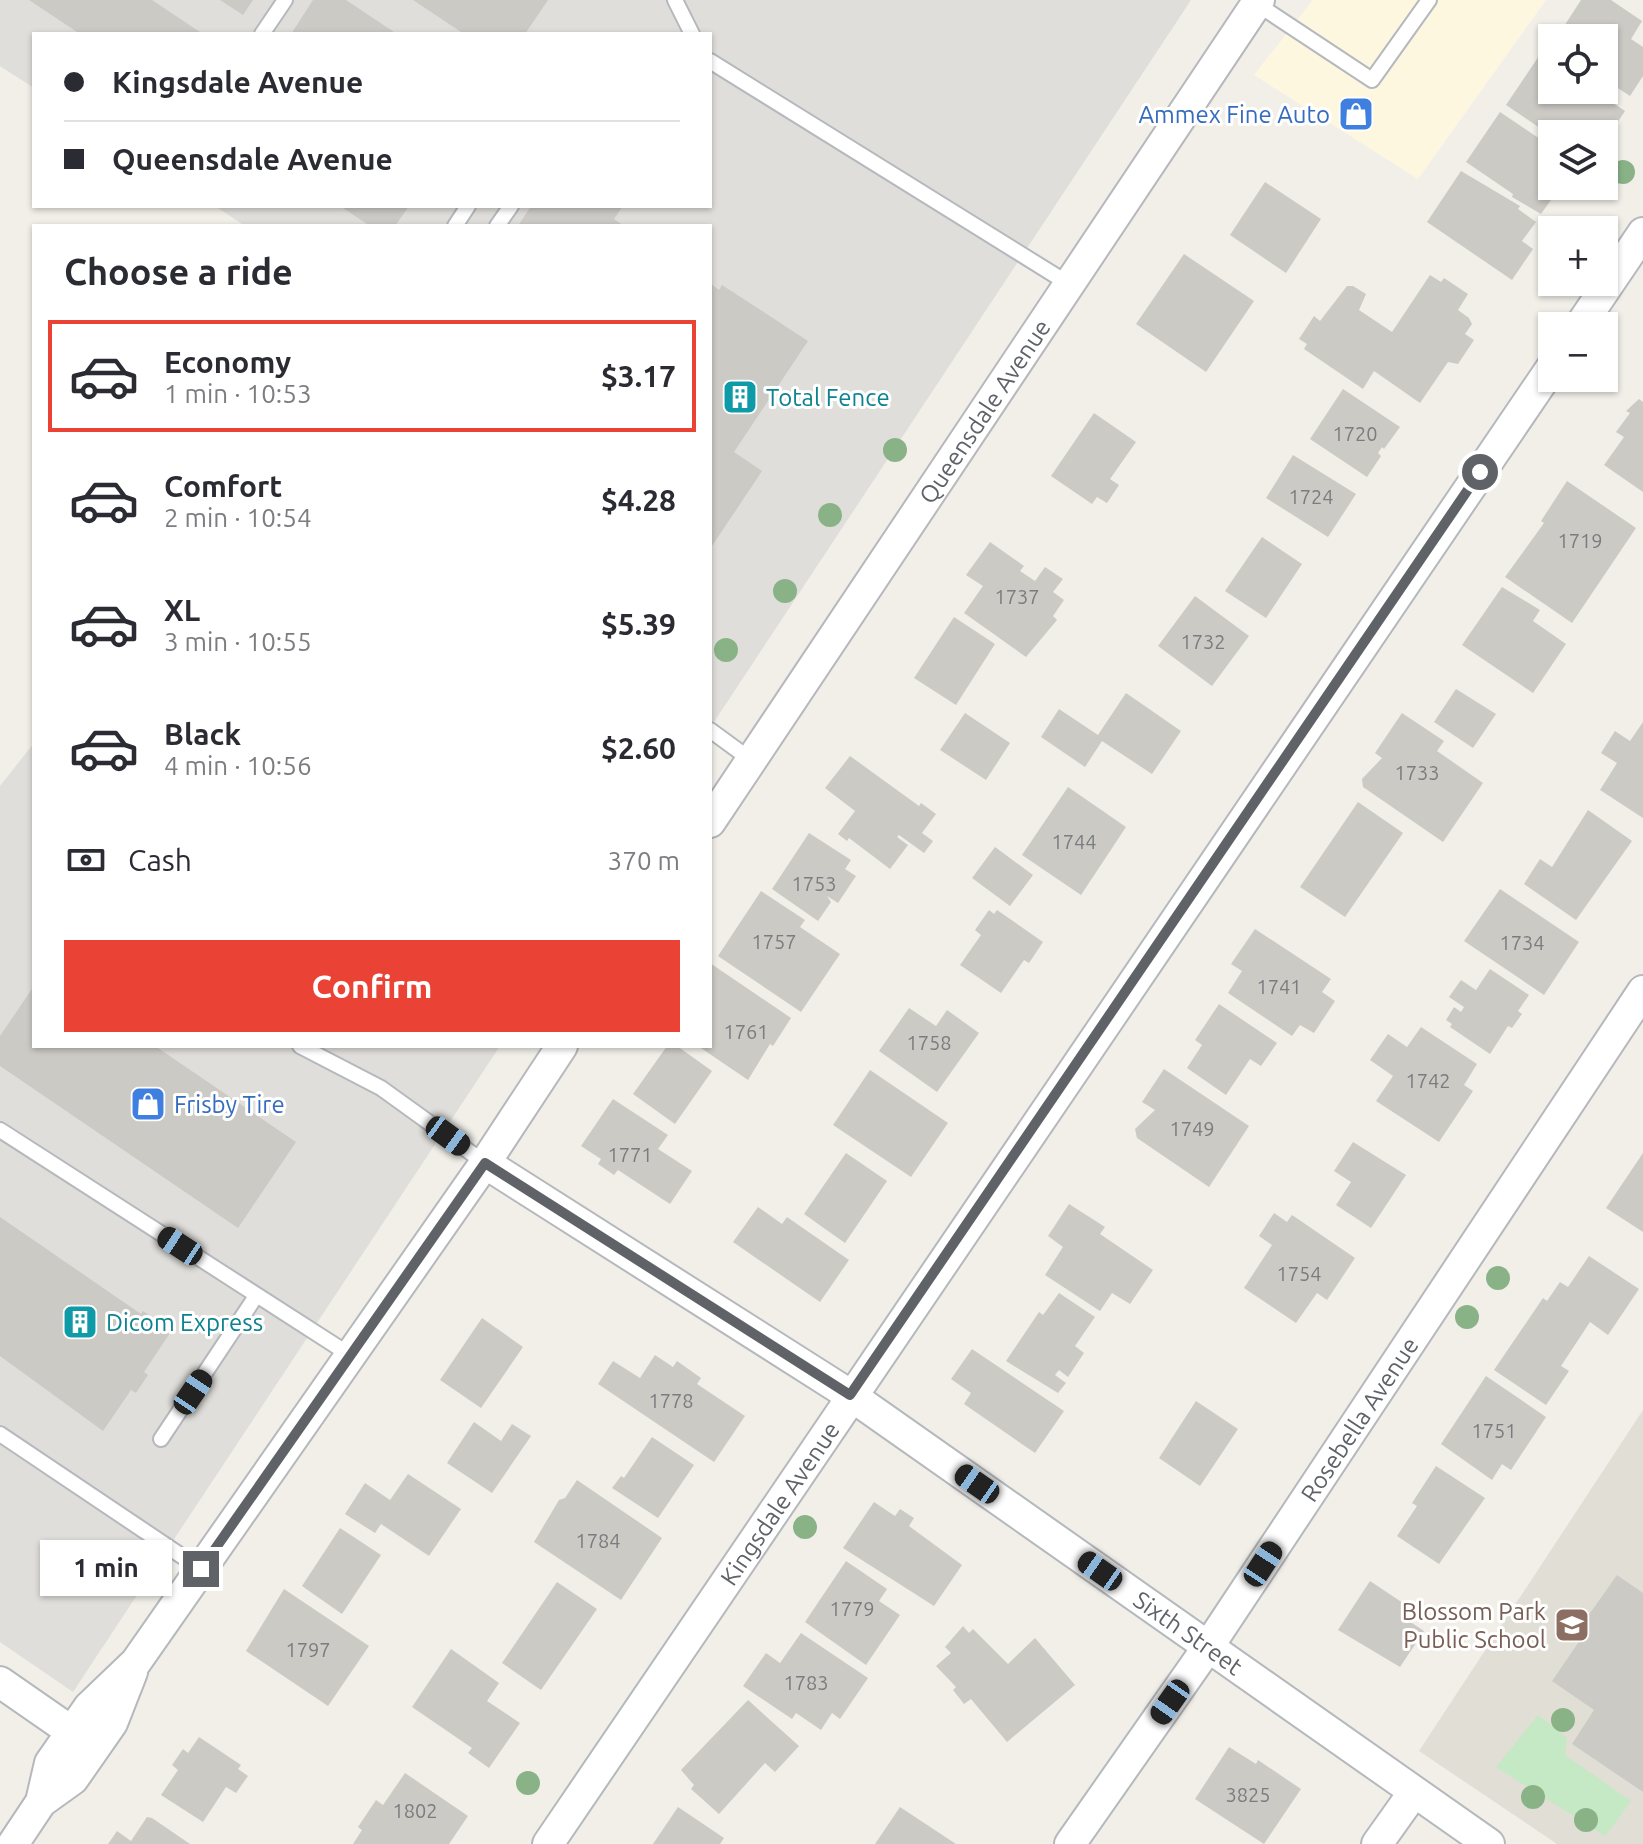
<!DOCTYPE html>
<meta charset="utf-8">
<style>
:root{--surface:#fff;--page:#f7f7f7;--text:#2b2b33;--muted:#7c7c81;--line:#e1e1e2;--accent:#ea4335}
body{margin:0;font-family:Ubuntu,sans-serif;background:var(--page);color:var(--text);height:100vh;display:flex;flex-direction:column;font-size:30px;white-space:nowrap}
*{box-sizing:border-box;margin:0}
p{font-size:26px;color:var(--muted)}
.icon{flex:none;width:44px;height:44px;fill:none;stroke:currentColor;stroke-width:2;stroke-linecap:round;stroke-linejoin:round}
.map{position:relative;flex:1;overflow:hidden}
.panel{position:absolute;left:32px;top:224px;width:680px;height:824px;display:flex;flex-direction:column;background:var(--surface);border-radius:0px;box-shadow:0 2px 6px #0004}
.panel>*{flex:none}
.guide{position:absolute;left:32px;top:32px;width:680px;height:176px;border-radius:0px;box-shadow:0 2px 6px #0004;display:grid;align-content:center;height:176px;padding:0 32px;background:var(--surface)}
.fabs{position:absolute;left:1538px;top:24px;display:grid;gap:16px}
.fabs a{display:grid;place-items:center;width:80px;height:80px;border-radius:0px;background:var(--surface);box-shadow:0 2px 6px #0004;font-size:40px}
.end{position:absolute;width:36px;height:36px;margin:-18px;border:10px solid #5f6368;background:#fff;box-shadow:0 0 0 4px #fff}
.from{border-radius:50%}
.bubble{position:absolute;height:56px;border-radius:0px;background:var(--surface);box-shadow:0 2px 6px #0004;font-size:26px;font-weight:700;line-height:56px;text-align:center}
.car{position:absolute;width:24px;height:48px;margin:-24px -12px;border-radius:10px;box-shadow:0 0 6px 2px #0007;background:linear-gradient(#222 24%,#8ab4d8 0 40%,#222 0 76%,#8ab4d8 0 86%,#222 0)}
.guide b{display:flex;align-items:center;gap:28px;height:76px;font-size:30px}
.guide b+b{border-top:2px solid var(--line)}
.guide i{width:20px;height:20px;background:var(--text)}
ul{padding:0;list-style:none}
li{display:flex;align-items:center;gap:24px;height:112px;margin:0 16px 12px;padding:0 16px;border:4px solid transparent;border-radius:0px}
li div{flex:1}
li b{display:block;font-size:30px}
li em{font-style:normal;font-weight:700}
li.selected{border-color:var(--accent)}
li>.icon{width:72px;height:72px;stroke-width:1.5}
h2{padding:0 32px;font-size:36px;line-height:96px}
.pay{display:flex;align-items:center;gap:20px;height:88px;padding:0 32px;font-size:30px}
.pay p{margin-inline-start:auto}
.cta{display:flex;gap:16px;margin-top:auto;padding:16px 32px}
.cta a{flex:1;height:92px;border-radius:0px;background:var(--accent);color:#fff;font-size:32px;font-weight:700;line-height:92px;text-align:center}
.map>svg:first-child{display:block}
.commercial{fill:#fef7e0}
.industrial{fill:#e0deda}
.education{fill:#e1ded6}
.green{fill:#c5e8c5}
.building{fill:#cccac5}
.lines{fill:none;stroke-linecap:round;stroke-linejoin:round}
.service-casing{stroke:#b5b8bc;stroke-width:18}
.minor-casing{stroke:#b5b8bc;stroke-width:34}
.service{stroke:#fff;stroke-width:14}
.minor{stroke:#fff;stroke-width:30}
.tree{fill:#89b387}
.route{stroke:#5f6368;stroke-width:10}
.labels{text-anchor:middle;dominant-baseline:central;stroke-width:6;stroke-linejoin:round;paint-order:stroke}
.number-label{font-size:20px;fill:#7a7d7f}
.shop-label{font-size:24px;fill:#366cbe;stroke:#fff;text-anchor:end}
.culture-label{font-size:24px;fill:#0d838f;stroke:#fff;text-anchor:start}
.street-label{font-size:24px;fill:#5f6368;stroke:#fff}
.education-label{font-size:24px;fill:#785e54;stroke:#fff;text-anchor:end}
</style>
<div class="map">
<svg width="1643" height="1844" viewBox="0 0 1643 1844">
<rect width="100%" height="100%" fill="#f1efe8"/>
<path class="commercial" d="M1313 0H1546L1418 179 1254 75Z"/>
<path class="industrial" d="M0 0H1191L710 728V226H245L215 206H710V34H34V88L0 66Z
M34 743V1046H500L73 1692 0 1642V786Z"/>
<path class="education" d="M1643 1410V1844H1557L1419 1751Z"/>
<path class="green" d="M1538 1715 1567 1738 1565 1755 1631 1801 1605 1836 1496 1767Z"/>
<path class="building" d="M29 0H152L203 34H80Z
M220 0H253L243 15Z
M313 0H346L397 34H291Z
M413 0H548L525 34H464Z
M1581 0H1611L1642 21 1631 39 1643 47V76L1630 96 1604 79V38H1561L1559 34Z
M1541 53 1552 61V90H1594L1625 111 1604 143V134L1552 136 1506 105Z
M1500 112 1552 147V186H1574L1565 199 1556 193 1541 214 1512 197 1513 194 1466 162Z
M1461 171 1520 206 1518 209 1536 222 1522 241 1533 249 1512 280 1427 222Z
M1265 182 1321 219 1286 273 1230 235Z
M340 206H409L395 226H370Z
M531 206H623L614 219 624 226H518Z
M1184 254 1254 301 1206 372 1136 324Z
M1430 275 1441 282 1444 278 1468 294 1458 310 1469 318 1472 324 1465 334 1474 340 1458 364 1448 362 1420 403 1374 371 1363 389 1304 349 1307 344 1299 339 1314 316 1320 321 1347 286H1353L1366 294 1359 310 1392 332Z
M710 283 719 290 722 285 808 341 734 452 762 471 710 549Z
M1343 389 1400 427 1384 449 1382 447 1378 453 1381 456 1367 477 1310 439Z
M1639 399 1643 402V492L1604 465 1624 437 1616 432 1630 413 1626 411Z
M1094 413 1136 442 1110 479 1119 485 1107 503 1097 497 1092 504 1051 476Z
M1293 455 1356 494 1328 537 1266 498Z
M1567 481 1636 528 1572 623 1505 577 1544 523 1541 521Z
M1262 537 1302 564 1266 618 1225 591Z
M990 542 1024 566 1020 571 1035 581 1045 567 1063 579 1053 592 1064 600 1053 616 1057 620 1026 657 964 613 983 586 966 575Z
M1502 587 1540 610 1533 621 1566 644 1533 693 1462 645Z
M1195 596 1249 636 1212 686 1158 646Z
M954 617 995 644 956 705 914 678Z
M1456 689 1496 714 1473 748 1434 722Z
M1126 693 1181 731 1152 774 1102 741 1085 767 1041 737 1059 709 1098 735Z
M965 713 1010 743 986 780 940 750Z
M1402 713 1444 741 1437 751 1483 783 1443 842 1363 787 1362 779 1382 758 1375 753Z
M1643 722V818L1600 790 1617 763 1601 753 1615 731 1630 741Z
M850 756 919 806 921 803 936 814 922 833 933 841 924 853 899 835 897 837 908 845 890 869 849 838 847 841 838 834 855 811 825 788Z
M1068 787 1126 827 1081 895 1022 855Z
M1358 802 1403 833 1345 917 1300 887Z
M1588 810 1632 841 1576 920 1524 884 1540 859 1552 867Z
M809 833 851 860 845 869 856 876 838 903 827 896 831 902 818 921 772 889Z
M995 847 1033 875 1010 906 972 878Z
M1500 889 1579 942 1544 995 1464 941Z
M761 891 805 920 800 927 840 954 801 1012 718 956Z
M989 910 994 914 997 910 1043 942 1029 963 1024 960 1001 993 960 965 981 935 975 930Z
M1255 929 1331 979 1322 992 1335 1001 1314 1033 1300 1025 1292 1036 1228 993 1242 971 1231 964Z
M710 963 791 1018 773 1046 770 1044 748 1080 698 1046H710Z
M1490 969 1529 995 1518 1011 1522 1014 1512 1028 1508 1026 1490 1054 1450 1027 1452 1024 1446 1020 1454 1007 1461 1012 1464 1007 1449 997 1461 980 1476 990Z
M34 986V1046H155L296 1142 238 1228 0 1066V1036Z
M1219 1004 1277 1043 1261 1066 1250 1059 1226 1095 1187 1068 1202 1045 1195 1040Z
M909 1008 936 1026 947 1010 979 1033 937 1092 879 1051Z
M1421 1027 1477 1064 1464 1085 1473 1091 1439 1142 1376 1101 1393 1076 1370 1060 1388 1034 1407 1047Z
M667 1046H677L712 1071 675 1124 633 1094Z
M1164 1069 1249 1126 1209 1187 1137 1138 1135 1129 1155 1110 1142 1102Z
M870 1070 948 1123 911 1177 833 1125Z
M613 1099 668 1135 658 1149 692 1171 670 1204 618 1170 614 1175 598 1164 601 1159 581 1146Z
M1353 1142 1406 1175 1371 1228 1336 1205 1351 1182 1334 1171Z
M846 1153 887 1181 845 1243 804 1214Z
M1643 1153V1232L1606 1208Z
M1069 1204 1105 1227 1100 1234 1153 1270 1130 1304 1112 1293 1100 1311 1045 1275 1063 1247 1048 1236Z
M758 1207 782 1224 787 1217 849 1260 820 1302 733 1242Z
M1274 1213 1287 1222 1292 1215 1355 1258 1327 1300 1317 1293 1296 1323 1244 1288 1272 1245 1259 1236Z
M0 1217 141 1314 143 1311 172 1330 144 1372 148 1375 136 1393 131 1390 103 1431 0 1356Z
M1589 1256 1639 1289 1608 1335 1590 1322 1561 1366 1569 1371 1546 1405 1494 1370 1543 1298 1547 1301 1560 1282 1568 1287Z
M1059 1293 1095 1317 1075 1346 1084 1353 1068 1377 1059 1370 1055 1375 1066 1383 1058 1393 1006 1361 1039 1312 1043 1315Z
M482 1318 523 1347 481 1408 440 1380Z
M972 1349 1064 1411 1035 1453 964 1404 971 1393 951 1379Z
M655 1355 673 1367 677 1361 701 1378 697 1384 745 1416 714 1462 598 1384 613 1361 640 1378Z
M1486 1376 1546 1417 1511 1470 1502 1464 1492 1480 1441 1444Z
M1196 1401 1238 1429 1200 1486 1159 1458Z
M474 1422 501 1441 512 1424 531 1436 492 1493 447 1463Z
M652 1437 694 1465 658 1518 612 1488 621 1476 624 1478Z
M1436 1466 1485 1498 1439 1564 1397 1536 1417 1506 1412 1503Z
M408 1474 461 1509 429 1556 381 1524 375 1533 345 1514 365 1483 390 1500Z
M577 1480 662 1538 621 1600 534 1542 559 1500 565 1498Z
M874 1502 895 1516 900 1509 914 1518 909 1526 962 1565 934 1606 843 1548Z
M340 1528 381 1555 342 1614 302 1586Z
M846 1561 887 1589 879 1601 900 1615 866 1665 805 1622Z
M1617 1575 1643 1593V1792L1572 1744 1594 1710 1552 1681 1589 1627 1583 1623Z
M1370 1581 1409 1607 1403 1617 1424 1631 1400 1667 1338 1630Z
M557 1582 597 1609 541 1690 502 1663Z
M284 1589 369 1646 328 1706 246 1651Z
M963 1626 969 1633 973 1629 1008 1664 1035 1638 1075 1685 1007 1742 971 1699 964 1704 953 1690 956 1687 936 1666 951 1653 945 1647Z
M801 1633 868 1678 840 1719 832 1713 821 1730 796 1713 792 1719 743 1686 766 1653 780 1663Z
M451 1649 499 1683 487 1701 520 1723 489 1768 468 1753 472 1748 412 1707Z
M748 1700 799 1746 775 1772 765 1763 719 1814 691 1789 694 1785 681 1770Z
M199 1737 241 1765 238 1769 248 1776 236 1793 226 1787 203 1822 161 1795 178 1770 172 1765 183 1749 188 1753Z
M1229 1747 1256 1764 1258 1760 1301 1789 1264 1844 1195 1799Z
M405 1773 468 1816 449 1844H353L362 1830 358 1827 376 1800 383 1805Z
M678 1807 724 1838 720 1844H653Z
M900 1807 956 1844H875Z
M147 1817 152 1818 190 1844H108L117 1831 131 1841Z"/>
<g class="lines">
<defs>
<path id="service" d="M675 0 692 34
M1257 4 1372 80 1429 0
M262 34 285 0
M710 61 1069 284
M455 226 468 206
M497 226 511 206
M710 730 751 760
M300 1046 381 1088 485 1163
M0 1130 350 1355
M0 1434 201 1569
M161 1439 256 1296"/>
<g id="minor">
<path d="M1580 326 1643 233"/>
<path id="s1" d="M710 822 1259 0"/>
<path id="s2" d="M485 1163 850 1395 1489 1844"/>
<path d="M0 1682 72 1732"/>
<path d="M41 1802 73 1779 112 1723 132 1672"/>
<path d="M13 1844 41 1802 50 1763 89 1707 136 1662 485 1163 562 1046"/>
<path id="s3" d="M548 1844 1552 367"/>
<path id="s4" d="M1070 1844 1208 1647 1643 991"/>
<path d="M1377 1844 1414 1792"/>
</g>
</defs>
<use href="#service" class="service-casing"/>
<use href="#minor" class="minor-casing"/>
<use href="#service" class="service"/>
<use href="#minor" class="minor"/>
</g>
<g class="tree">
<circle cx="1623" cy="172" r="12"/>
<circle cx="895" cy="450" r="12"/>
<circle cx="830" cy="515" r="12"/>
<circle cx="785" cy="591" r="12"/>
<circle cx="726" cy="650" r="12"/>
<circle cx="1498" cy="1278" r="12"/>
<circle cx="1467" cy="1317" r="12"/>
<circle cx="805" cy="1527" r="12"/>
<circle cx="1563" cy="1720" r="12"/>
<circle cx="528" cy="1783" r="12"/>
<circle cx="1533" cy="1797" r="12"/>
<circle cx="1586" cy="1820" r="12"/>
</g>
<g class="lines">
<path class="route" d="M201 1569 485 1163 850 1395 1480 472"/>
</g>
<defs>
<symbol id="shop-square" viewBox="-11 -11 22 22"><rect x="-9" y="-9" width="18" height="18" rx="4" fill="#3f7fe0" stroke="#fff"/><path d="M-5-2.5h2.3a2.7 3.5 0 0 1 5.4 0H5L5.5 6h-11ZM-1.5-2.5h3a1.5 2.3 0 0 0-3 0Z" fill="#fff"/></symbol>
<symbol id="building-square" viewBox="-11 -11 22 22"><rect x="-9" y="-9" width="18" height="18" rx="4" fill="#0f9aa8" stroke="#fff"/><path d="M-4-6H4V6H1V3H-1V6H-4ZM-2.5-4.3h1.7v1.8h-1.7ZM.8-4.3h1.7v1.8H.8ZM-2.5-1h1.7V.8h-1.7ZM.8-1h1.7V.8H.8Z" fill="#fff"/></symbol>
<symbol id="school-square" viewBox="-11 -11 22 22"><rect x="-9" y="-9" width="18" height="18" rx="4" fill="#8d6e63" stroke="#fff"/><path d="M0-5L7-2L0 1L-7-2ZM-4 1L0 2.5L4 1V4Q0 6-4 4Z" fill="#fff"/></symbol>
</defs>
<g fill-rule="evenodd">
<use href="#shop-square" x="1336" y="94" width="40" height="40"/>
<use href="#building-square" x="720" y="377" width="40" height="40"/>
<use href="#shop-square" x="128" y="1084" width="40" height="40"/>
<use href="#building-square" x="60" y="1302" width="40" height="40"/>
<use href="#school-square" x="1552" y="1605" width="40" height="40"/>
</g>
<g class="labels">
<g class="number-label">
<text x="1355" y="433">1720</text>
<text x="1311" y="496">1724</text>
<text x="1580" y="540">1719</text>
<text x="1017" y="596">1737</text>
<text x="1203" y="641">1732</text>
<text x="1417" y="772">1733</text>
<text x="1074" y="841">1744</text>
<text x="814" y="883">1753</text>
<text x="774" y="941">1757</text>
<text x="1522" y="942">1734</text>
<text x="1279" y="986">1741</text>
<text x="746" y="1031">1761</text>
<text x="929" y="1042">1758</text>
<text x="1428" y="1080">1742</text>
<text x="1192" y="1128">1749</text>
<text x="630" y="1154">1771</text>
<text x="1299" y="1273">1754</text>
<text x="671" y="1400">1778</text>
<text x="1494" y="1430">1751</text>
<text x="598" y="1540">1784</text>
<text x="852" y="1608">1779</text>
<text x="308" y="1649">1797</text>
<text x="806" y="1682">1783</text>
<text x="1248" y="1794">3825</text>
<text x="415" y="1810">1802</text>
</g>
<g class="shop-label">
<text x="1330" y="114">Ammex Fine Auto</text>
<text x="174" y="1104" text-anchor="start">Frisby Tire</text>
</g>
<g class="culture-label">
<text x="766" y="397">Total Fence</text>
<text x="106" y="1322">Dicom Express</text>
</g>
<g class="street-label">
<text stroke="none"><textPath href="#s1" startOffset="494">Queensdale Avenue</textPath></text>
<text stroke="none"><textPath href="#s4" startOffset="514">Rosebella Avenue</textPath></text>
<text stroke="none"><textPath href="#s3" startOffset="412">Kingsdale Avenue</textPath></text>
<text stroke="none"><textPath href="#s2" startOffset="846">Sixth Street</textPath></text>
</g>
<g class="education-label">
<text x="1546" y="1611">Blossom Park<tspan x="1546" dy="28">Public School</tspan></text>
</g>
</g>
</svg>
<div class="fabs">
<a><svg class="icon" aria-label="locate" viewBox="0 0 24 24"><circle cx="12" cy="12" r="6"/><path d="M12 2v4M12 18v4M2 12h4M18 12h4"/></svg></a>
<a><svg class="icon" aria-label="layers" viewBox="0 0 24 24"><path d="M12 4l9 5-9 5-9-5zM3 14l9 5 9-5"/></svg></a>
<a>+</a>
<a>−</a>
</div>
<i class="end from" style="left:1480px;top:472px"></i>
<i class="end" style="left:201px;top:1569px"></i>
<div class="bubble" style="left:40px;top:1540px;width:132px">1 min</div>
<i class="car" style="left:448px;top:1136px;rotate:126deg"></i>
<i class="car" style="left:180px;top:1246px;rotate:303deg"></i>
<i class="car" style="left:193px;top:1392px;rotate:34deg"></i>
<i class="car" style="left:977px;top:1484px;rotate:305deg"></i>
<i class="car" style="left:1263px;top:1564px;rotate:33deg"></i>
<i class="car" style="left:1100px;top:1571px;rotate:305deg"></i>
<i class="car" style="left:1170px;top:1702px;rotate:215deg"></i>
<div class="guide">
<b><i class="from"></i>Kingsdale Avenue</b>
<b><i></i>Queensdale Avenue</b>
</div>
<section class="panel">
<h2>Choose a ride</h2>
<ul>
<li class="selected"><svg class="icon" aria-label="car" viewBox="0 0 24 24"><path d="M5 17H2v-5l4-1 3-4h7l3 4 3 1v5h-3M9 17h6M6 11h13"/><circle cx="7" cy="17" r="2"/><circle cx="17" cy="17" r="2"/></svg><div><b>Economy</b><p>1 min · 10:53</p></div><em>$3.17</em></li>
<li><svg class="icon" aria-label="car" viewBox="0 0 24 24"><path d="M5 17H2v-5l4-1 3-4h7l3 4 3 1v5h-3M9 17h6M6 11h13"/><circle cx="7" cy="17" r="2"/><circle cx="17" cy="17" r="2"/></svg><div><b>Comfort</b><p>2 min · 10:54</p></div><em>$4.28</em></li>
<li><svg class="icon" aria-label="car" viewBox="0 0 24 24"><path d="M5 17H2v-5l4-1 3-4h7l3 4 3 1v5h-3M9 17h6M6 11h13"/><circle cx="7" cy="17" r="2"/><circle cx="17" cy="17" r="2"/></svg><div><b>XL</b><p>3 min · 10:55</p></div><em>$5.39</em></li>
<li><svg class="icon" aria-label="car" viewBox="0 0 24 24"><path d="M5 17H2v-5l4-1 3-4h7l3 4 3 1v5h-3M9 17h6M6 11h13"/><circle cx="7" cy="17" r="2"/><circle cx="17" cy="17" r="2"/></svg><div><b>Black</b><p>4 min · 10:56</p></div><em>$2.60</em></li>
</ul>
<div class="pay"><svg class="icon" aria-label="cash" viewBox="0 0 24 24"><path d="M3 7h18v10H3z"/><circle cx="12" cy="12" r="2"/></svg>Cash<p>370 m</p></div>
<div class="cta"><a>Confirm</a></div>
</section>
</div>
